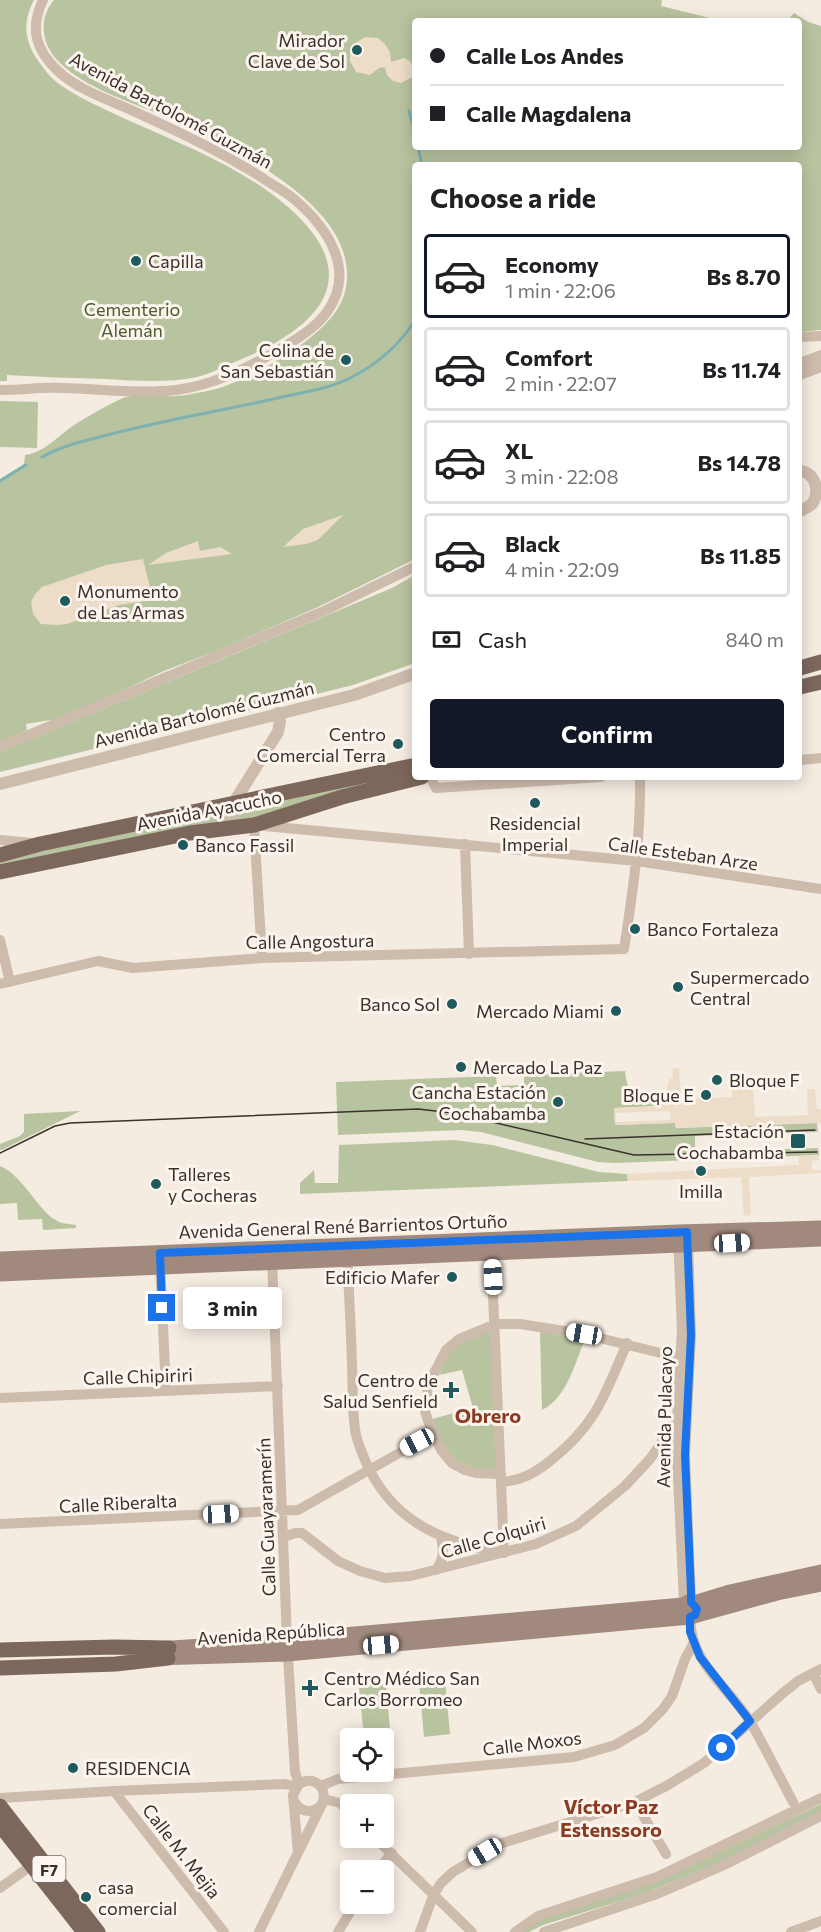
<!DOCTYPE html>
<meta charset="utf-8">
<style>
:root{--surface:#fff;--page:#f2f2f2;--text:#202124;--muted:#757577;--line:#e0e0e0;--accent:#111827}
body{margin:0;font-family:Commissioner,sans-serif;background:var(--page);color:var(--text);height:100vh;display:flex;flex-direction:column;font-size:22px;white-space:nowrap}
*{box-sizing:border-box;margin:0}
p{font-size:20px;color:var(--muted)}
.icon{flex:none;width:33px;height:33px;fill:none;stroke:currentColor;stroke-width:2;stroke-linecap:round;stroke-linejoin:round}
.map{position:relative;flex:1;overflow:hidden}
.sheet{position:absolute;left:412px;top:162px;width:390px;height:618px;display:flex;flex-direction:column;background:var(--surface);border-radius:6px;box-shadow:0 3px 15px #0003}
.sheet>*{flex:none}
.guide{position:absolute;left:412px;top:18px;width:390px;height:132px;border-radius:6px;box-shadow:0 3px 15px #0003;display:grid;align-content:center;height:132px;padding:0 18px;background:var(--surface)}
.tools{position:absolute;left:340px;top:1728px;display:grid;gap:12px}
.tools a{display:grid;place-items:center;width:54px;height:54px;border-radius:6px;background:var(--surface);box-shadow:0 3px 15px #0003;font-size:30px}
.end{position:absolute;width:27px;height:27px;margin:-14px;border:8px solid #1a73e8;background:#fff;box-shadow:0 0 0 3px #fff}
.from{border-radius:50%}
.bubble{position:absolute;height:42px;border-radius:6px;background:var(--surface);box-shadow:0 3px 15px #0003;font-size:20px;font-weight:700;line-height:42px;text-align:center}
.car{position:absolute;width:18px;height:36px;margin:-18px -9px;border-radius:8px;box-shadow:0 0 4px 2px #0007;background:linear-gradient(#fff 24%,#345 0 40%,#fff 0 76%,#345 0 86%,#fff 0)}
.guide b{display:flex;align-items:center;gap:21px;height:57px;font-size:22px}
.guide b+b{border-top:2px solid var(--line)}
.guide i{width:15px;height:15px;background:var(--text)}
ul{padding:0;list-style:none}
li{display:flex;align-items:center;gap:18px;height:84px;margin:0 12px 9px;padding:0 6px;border:3px solid var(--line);border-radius:6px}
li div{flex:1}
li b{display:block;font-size:22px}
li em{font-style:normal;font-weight:700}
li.on{border-color:var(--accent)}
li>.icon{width:54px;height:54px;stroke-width:1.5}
h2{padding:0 18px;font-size:27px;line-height:72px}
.pay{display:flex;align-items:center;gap:15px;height:66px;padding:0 18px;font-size:22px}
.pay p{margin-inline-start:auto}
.button{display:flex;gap:12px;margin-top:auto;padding:12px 18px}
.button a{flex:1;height:69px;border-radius:6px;background:var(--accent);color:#fff;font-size:24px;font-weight:700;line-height:69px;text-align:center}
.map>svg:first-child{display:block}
.green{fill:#b8c4a0}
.plaza{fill:#ecdcc8;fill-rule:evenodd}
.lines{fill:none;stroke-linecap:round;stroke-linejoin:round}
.stream{stroke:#7fb0b2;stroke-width:3}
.minor{stroke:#cdbbac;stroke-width:10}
.tertiary{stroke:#cdbbac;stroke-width:12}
.secondary{stroke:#a18a7d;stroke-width:15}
.primary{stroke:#7d675c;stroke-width:15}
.tram{stroke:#3b302b;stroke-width:1.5}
.route{stroke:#1a73e8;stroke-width:8}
.poi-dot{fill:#1f5a5e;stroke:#fbf5ee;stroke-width:2}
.labels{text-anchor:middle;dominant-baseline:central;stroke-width:6;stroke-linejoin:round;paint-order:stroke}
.shield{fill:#fbf5ee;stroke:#756b66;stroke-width:1.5}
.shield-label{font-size:16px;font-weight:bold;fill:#3b302b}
.poi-label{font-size:18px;fill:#3b302b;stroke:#fbf5ee;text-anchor:start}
.street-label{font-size:18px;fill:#3b302b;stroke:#fbf5ee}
.park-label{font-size:18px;fill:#4a5a2e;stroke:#fbf5ee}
.neighbourhood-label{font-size:20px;font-weight:bold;fill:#8c3b22;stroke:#fbf5ee}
</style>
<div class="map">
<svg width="821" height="1932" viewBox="0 0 821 1932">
<rect width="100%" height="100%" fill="#f4ebe1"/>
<path class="green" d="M0 0H34C21 25 25 44 42 66 46 71 49 76 54 80 72 95 108 111 130 121 184 145 243 168 288 207 366 275 322 325 244 358 229 364 213 373 197 377 168 383 137 381 107 379 74 378 41 377 7 375V381H0Z
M54 0H662L661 6 722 21H416V147H800V21H787L794 13 808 22 821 26V330L800 332V165H416L415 559 318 607 221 649 164 671 63 718 26 724 27 730 0 742V479L24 464 25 455C43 453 56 438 70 428 79 421 116 400 126 397 140 393 161 397 176 396 189 395 203 392 216 389 251 379 312 344 334 314 349 294 351 270 341 246 318 187 213 137 157 113 125 100 87 88 61 64 42 47 37 20 54 0Z
M0 401 38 402 37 448 0 447Z
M415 575V663L353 685 0 772V752L392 588Z
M415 771 266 815 240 820 235 814 236 810Z
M224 811 227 824 0 866V861L59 844Z
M625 1071C627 1091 633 1106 657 1099V1106L614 1108 615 1125 675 1123 676 1128 817 1123 818 1132 695 1136V1152L818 1148 819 1155 615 1163 598 1162 481 1132 461 1130 338 1135 336 1082 496 1076 497 1086 524 1085V1075Z
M80 1111 2 1150H0V1144L20 1136 24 1132V1114Z
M455 1140 492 1145 599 1172 627 1174 628 1181 300 1194V1183L314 1170 315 1183H338L339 1145Z
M0 1166C27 1178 39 1216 62 1223 66 1224 71 1224 76 1225V1228L43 1230 42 1219 18 1220 17 1203 0 1204Z
M489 1331 492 1335 498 1468 490 1472C447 1461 450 1458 432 1419L473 1408 462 1370 439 1375 449 1353 458 1345Z
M540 1332 585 1339C575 1363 567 1398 542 1410Z
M445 1680 450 1734 424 1737 419 1682Z
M386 1684 391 1740 364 1738 359 1687Z
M821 1804V1813L718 1863 646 1893 543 1925 529 1932H519L533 1921 664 1878Z"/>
<path class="plaza" d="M365 37 378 38 385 44 390 52 391 62 404 58 410 61 414 68 415 78 412 77 401 83 393 81 387 75 385 67 379 68 370 75 356 72 350 61V52L354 44Z
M343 515 318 540 306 544 283 547 303 529Z
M198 541 200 551 220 547 232 554 148 565 166 553Z
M143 559 153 600 119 605 67 624 58 625 41 624 33 614 31 602 35 594 42 587 106 565Z
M679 1068 681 1099 732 1097V1089L753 1088 755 1117 808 1115 807 1089H815L817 1109H821V1123L676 1128 675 1123 615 1125 614 1108 657 1106V1099L666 1091 670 1079 673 1078 672 1069ZM670 1111 671 1120 616 1122V1113Z
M819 1155V1160L812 1161V1170H821V1173L749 1177 751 1215 744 1216 741 1177 628 1181 627 1174 799 1165V1156Z"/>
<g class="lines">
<path class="stream" d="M409 111 416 137
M418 147 422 165
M42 457C64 445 87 440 111 434 165 420 219 411 273 399 298 393 325 390 348 379 377 365 399 346 416 319
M0 481 26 465"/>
<path class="minor" d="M800 337 821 336
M0 390C21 390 42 387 63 388 101 389 139 394 176 390 210 386 244 370 273 353 292 342 314 330 327 312 357 270 327 227 294 199 285 191 274 186 264 179 222 152 177 131 131 110 109 100 77 89 59 72 36 51 29 29 43 0
M0 747 326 610 416 566
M800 760 821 758
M430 777 436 788 601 777
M0 840 33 843
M465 844 469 954
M0 940 10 982
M262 958 254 825 637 861 821 889
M0 984 98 961 133 968 262 958 624 949C633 891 641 836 640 777
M678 1238 682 1329 677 1420V1455L684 1603
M688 1239 691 1335 685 1455 691 1602
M491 1248 504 1553
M347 1255C349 1292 351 1328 352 1365 353 1386 352 1408 355 1429 356 1440 361 1450 365 1460 390 1519 438 1541 498 1552
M272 1258 287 1640 295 1772 299 1784
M160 1262 166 1391
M0 1398 278 1386
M501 1474 476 1473 465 1470 452 1463 441 1450 429 1424 425 1411 428 1385 446 1350 459 1339 495 1324H520L583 1334 681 1358
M501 1482C521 1481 535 1473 550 1461 596 1425 605 1395 627 1343
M0 1524 298 1510 433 1434
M284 1537 295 1533H302L338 1561 360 1571 385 1578 411 1576 536 1544 576 1526 625 1486 650 1459 677 1420
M436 1570C444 1559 444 1551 441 1537
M690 1617C691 1666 728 1685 751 1723 766 1749 779 1776 793 1802
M813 1673 821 1689
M321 1786 338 1779 574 1757 615 1745 644 1728 663 1709 672 1696 685 1659 693 1644
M114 1791 224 1932
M0 1798 114 1791 285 1784 296 1787
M324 1799 340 1803 351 1814
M294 1801C301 1813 312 1814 322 1805
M635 1802 666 1854
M375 1838 472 1932
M378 1870 392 1853
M0 1888 32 1865
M259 1932 323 1802C327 1786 313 1775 299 1784L293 1795 298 1853
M338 1932 355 1904
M420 1932 433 1896 441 1883 453 1872 499 1844 635 1802 668 1785 704 1763 783 1693 798 1681 821 1669
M515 1932 538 1916 657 1877 821 1798
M544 1932 657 1894 722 1866 821 1816
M791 1932 821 1921"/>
<path class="tertiary" d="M800 364 821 356
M800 374 821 366
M800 471C815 472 821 492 812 504 809 507 804 509 800 511
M0 784 354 695 416 673
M238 826 230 816 231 807 278 732 280 721 278 713"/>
<path class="secondary" d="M0 1259 678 1232 821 1228
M0 1274 821 1239
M694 1603 730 1592 821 1572
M158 1649 287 1640 683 1605 690 1601 697 1607 695 1615
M155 1658 287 1654 690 1617 777 1593 821 1584"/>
<path class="primary" d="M800 668 821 662
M800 687 821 682
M0 855 40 844 416 765
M0 872 190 833 254 825 342 797 422 777
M0 1650 114 1647 169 1648
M0 1668 116 1664 168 1658
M0 1806 98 1932
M0 1825 84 1932"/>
<path class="tram" d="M585 1139 815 1130
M0 1153 55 1126 70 1123 418 1109 453 1113 634 1155 817 1152"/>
</g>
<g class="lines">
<path class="route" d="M162 1308 160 1253 687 1232 691 1335 685 1455 691 1592V1602L697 1609 695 1615 690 1617V1632L700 1657 750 1721 722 1748"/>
</g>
<g class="poi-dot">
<circle cx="357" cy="50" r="6"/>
<circle cx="136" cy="261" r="6"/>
<circle cx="346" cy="360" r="6"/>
<circle cx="65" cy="601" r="6"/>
<circle cx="398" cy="744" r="6"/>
<circle cx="535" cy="803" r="6"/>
<circle cx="183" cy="845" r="6"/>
<circle cx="635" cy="929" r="6"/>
<circle cx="678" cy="987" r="6"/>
<circle cx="452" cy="1004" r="6"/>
<circle cx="616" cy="1011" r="6"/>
<circle cx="461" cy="1067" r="6"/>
<circle cx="717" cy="1080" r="6"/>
<circle cx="706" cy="1095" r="6"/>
<circle cx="558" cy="1102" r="6"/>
<rect x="790" y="1133" width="16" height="16" rx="3"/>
<circle cx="701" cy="1171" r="6"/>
<circle cx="156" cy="1184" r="6"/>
<circle cx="452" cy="1277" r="6"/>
<path d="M448 1381h6v6h6v6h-6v6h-6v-6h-6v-6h6z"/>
<path d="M307 1679h6v6h6v6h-6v6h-6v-6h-6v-6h6z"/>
<circle cx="73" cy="1768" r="6"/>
<circle cx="86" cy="1897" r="6"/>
</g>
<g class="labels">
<rect class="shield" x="32.5" y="1856" width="33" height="26" rx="4.5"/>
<g class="shield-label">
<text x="49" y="1869">F7</text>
</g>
<g class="poi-label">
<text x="345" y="40" text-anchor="end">Mirador<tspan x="345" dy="21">Clave de Sol</tspan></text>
<text x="148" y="261">Capilla</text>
<text x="334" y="350" text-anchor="end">Colina de<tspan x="334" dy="21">San Sebastián</tspan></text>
<text x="77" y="591">Monumento<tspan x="77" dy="21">de Las Armas</tspan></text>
<text x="386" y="734" text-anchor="end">Centro<tspan x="386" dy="21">Comercial Terra</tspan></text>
<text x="535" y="823" text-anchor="middle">Residencial<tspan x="535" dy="21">Imperial</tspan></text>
<text x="195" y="845">Banco Fassil</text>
<text x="647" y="929">Banco Fortaleza</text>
<text x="690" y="977">Supermercado<tspan x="690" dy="21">Central</tspan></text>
<text x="440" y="1004" text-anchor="end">Banco Sol</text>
<text x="604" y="1011" text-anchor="end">Mercado Miami</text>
<text x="473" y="1067">Mercado La Paz</text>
<text x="729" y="1080">Bloque F</text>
<text x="546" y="1092" text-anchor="end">Cancha Estación<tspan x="546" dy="21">Cochabamba</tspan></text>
<text x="694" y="1095" text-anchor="end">Bloque E</text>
<text x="784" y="1131" text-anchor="end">Estación<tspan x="784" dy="21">Cochabamba</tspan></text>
<text x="168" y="1174">Talleres<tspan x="168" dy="21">y Cocheras</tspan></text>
<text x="701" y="1191" text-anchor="middle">Imilla</text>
<text x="440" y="1277" text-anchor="end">Edificio Mafer</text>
<text x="438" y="1380" text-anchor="end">Centro de<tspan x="438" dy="21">Salud Senfield</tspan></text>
<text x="324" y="1678">Centro Médico San<tspan x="324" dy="21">Carlos Borromeo</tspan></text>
<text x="85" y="1768">RESIDENCIA</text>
<text x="98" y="1887">casa<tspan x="98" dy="21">comercial</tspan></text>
</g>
<g class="street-label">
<text transform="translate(171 110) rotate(28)">Avenida Bartolomé Guzmán</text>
<text transform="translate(204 714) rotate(-14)">Avenida Bartolomé Guzmán</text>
<text transform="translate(209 810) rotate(-11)">Avenida Ayacucho</text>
<text transform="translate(683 853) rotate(8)">Calle Esteban Arze</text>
<text transform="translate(310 941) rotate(-1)">Calle Angostura</text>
<text transform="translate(343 1226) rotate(-2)">Avenida General René Barrientos Ortuño</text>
<text transform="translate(138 1376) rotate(-2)">Calle Chipiriri</text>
<text transform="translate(664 1417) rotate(-89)">Avenida Pulacayo</text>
<text transform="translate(118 1503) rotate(-3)">Calle Riberalta</text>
<text transform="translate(266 1517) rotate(-92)">Calle Guayaramerín</text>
<text transform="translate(493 1537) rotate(-16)">Calle Colquiri</text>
<text transform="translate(271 1633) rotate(-4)">Avenida República</text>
<text transform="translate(532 1743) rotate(-7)">Calle Moxos</text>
<text transform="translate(182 1851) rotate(52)">Calle M. Mejia</text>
</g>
<g class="park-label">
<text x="132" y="309">Cementerio<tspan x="132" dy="21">Alemán</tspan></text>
</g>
<g class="neighbourhood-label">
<text x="488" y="1415">Obrero</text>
<text x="611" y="1806">Víctor Paz<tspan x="611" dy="23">Estenssoro</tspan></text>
</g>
</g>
</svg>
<div class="tools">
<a><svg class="icon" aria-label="locate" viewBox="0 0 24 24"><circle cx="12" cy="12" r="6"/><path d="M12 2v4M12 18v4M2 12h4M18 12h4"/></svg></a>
<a>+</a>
<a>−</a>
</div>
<i class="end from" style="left:722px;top:1748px"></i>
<i class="end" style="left:162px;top:1308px"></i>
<div class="bubble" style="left:183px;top:1287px;width:99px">3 min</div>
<i class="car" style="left:732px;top:1243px;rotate:87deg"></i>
<i class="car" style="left:493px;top:1277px;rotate:357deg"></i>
<i class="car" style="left:584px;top:1334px;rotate:280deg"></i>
<i class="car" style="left:417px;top:1442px;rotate:242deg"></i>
<i class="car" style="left:221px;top:1514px;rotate:87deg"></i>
<i class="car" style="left:381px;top:1645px;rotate:85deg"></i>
<i class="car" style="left:485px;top:1852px;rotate:239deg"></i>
<div class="guide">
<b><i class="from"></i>Calle Los Andes</b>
<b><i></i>Calle Magdalena</b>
</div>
<section class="sheet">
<h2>Choose a ride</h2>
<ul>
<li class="on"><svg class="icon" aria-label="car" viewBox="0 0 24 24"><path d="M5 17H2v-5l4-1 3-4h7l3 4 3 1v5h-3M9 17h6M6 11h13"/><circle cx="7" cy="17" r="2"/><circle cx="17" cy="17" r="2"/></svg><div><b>Economy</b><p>1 min · 22:06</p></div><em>Bs 8.70</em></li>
<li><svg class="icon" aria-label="car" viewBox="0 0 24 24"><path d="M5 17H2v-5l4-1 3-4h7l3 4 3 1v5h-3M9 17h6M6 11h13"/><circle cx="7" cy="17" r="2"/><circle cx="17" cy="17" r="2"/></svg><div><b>Comfort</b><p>2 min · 22:07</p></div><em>Bs 11.74</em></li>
<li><svg class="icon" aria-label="car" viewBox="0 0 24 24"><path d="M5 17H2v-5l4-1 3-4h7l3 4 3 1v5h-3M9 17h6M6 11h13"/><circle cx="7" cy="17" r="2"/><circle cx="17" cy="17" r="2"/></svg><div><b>XL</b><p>3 min · 22:08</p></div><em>Bs 14.78</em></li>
<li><svg class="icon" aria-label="car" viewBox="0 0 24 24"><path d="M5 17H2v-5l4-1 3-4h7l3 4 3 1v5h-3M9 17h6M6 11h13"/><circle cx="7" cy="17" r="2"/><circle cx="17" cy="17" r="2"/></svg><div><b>Black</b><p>4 min · 22:09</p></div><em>Bs 11.85</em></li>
</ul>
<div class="pay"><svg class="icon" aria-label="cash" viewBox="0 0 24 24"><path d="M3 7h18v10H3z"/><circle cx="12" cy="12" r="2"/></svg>Cash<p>840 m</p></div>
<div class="button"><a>Confirm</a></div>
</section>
</div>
